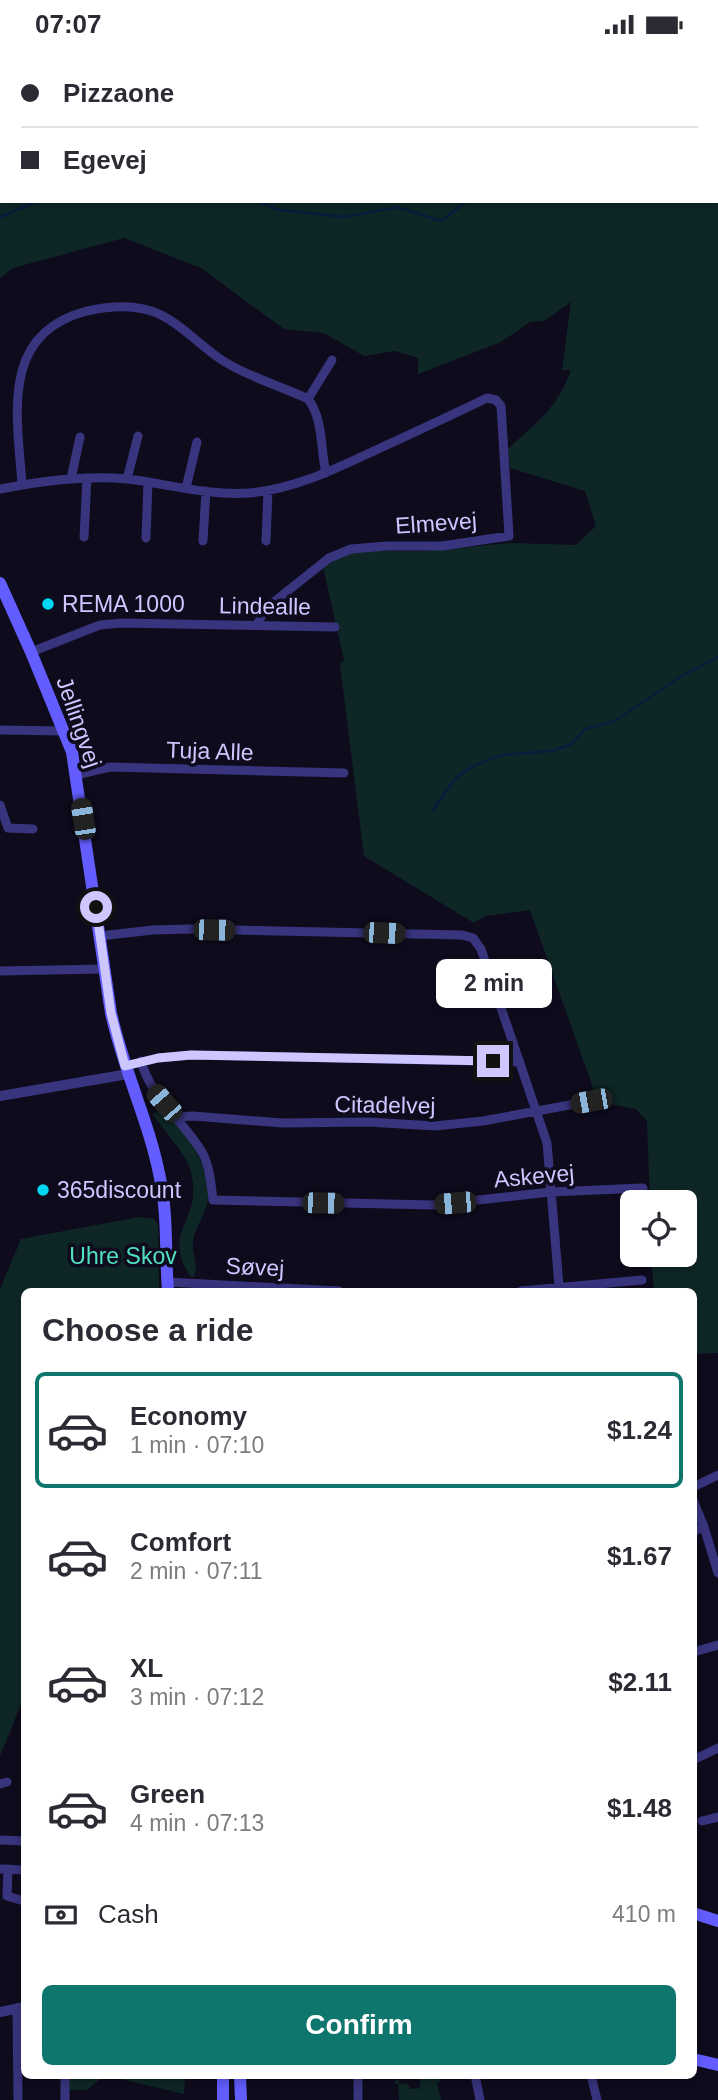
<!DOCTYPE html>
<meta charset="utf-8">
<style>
:root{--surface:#fff;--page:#f7f7f7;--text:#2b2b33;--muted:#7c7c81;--line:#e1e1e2;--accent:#0f766e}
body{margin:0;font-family:Helvetica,sans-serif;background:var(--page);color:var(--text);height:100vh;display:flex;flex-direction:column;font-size:26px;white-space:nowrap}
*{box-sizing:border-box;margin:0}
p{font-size:23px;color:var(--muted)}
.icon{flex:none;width:38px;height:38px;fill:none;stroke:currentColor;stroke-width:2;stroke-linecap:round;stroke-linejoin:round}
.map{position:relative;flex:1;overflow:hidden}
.sheet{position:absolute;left:21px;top:1239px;width:676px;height:791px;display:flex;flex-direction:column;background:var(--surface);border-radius:10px;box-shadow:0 4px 10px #0003}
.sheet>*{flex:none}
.hud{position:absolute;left:0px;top:0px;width:719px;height:154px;box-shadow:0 4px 10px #0003;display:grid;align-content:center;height:154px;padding:0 21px;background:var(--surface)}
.tools{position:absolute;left:620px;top:1141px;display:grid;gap:14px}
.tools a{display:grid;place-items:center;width:77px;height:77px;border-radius:10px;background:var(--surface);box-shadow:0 4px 10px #0003;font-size:35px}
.end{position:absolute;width:32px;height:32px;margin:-16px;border:9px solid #cdc6ff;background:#111;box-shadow:0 0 0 4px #111}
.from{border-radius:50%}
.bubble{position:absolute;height:49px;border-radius:10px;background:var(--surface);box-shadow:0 4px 10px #0003;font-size:23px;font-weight:700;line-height:49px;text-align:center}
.car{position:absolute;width:21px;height:42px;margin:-21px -10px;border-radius:9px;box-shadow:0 0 5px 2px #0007;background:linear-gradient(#222 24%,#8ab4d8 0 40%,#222 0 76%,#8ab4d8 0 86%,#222 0)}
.hud b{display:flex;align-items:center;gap:24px;height:66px;font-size:26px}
.hud b+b{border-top:2px solid var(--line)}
.hud i{width:18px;height:18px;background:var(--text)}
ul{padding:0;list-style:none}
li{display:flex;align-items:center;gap:21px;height:116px;margin:0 14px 10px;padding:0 7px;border:4px solid transparent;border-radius:10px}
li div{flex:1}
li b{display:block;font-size:26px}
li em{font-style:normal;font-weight:700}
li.selected{border-color:var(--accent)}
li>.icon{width:63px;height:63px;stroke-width:1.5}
h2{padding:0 21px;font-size:32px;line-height:84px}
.pay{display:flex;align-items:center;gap:18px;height:77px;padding:0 21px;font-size:26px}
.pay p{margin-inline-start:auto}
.action{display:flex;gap:14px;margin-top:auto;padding:14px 21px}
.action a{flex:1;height:80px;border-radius:10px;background:var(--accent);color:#fff;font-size:28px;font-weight:700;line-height:80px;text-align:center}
.status{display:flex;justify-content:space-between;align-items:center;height:49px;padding:0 35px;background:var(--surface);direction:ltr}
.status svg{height:19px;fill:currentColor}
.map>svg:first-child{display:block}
.green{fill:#0e2726;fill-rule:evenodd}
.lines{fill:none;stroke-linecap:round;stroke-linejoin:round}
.stream{stroke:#091c3d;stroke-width:2.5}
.minor{stroke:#38347d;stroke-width:9}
.tertiary{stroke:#38347d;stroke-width:10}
.secondary{stroke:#635dff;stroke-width:12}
.route{stroke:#cdc6ff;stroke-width:9}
.poi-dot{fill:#00d6f1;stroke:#0e0b1d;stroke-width:2.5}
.labels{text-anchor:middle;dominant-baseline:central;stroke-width:7;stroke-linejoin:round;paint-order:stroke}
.street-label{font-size:23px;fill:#cdc6ff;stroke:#0e0b1d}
.poi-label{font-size:23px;fill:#cdc6ff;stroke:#0e0b1d;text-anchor:start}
.park-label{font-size:23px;fill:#50e1bf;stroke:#0e0b1d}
</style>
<div class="status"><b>07:07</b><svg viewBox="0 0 49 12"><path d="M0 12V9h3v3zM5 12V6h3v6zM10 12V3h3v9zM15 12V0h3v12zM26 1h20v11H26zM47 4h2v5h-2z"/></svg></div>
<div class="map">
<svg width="718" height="2051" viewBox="0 0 718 2051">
<rect width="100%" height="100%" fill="#0e0b1d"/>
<path class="green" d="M0 0H718V1304L693 1305V1242H654L651 1206H684V1153H650L647 1072 636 1060 598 1053 530 861 485 867 474 874 364 807 340 615 344 611 323 518 330 512 356 502H426L511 494 576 496 596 477 585 442 510 419 508 400C537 373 557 360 571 321H562L571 253 544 272 530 273 501 293 418 325V309L395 302 364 307 324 284 284 280 201 219 124 189 13 219 0 229ZM2 2H718V152H2Z
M163 1060C185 1077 212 1121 208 1150 206 1164 196 1177 193 1191 191 1205 199 1213 194 1228H191C162 1186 197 1174 193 1135 191 1106 167 1088 153 1065Z
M139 1168 154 1170 158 1176 159 1242H24V1648L0 1707V1240L21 1190Z
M212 2026 213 2029H185L184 2045 112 2028 100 2030 87 2041H68V2027Z
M438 2028 441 2033 437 2034 441 2051H399L398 2035 393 2034 399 2030V2034L408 2035 411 2040 420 2039V2029Z"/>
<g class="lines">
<path class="stream" d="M20 0 21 2
M571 2 572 0
M256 152 279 161 345 168 397 158 441 172 467 152
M0 168 38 152
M433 761 455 730 471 718 501 706 552 702 572 695 585 680 615 672 680 628 718 608"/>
<path class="minor" d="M308 350 332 311
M71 430 80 388
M127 430 138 387
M22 435C17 366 0 284 87 262 110 257 139 255 161 266 184 277 203 300 225 313 251 329 281 337 308 350 324 371 320 400 326 424
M186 439 197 393
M0 440C42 432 85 426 128 430 168 435 209 447 250 444 295 440 335 420 376 401 413 384 450 367 487 349L496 351 501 357 509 487 442 497H387L351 500 329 509 265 560 257 576
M84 488 87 429
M146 489 148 433
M203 492 206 442
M266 492 268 442
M31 603 100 576 122 574 335 578
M0 681 64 682
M76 726 110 718 344 724
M0 756 8 779 33 780
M100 887 153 881 190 880 462 886 473 889 481 900 547 1094 559 1237
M0 922 104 920
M141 1012C151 1049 183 1071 202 1103 210 1118 211 1135 213 1151L434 1156 550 1143 643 1139
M125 1017 158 1009 192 1006 520 1013
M176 1068 193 1067 283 1074 368 1073 435 1077 483 1072 591 1052
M167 1233 339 1242
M521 1242 642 1231
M693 1438 718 1426
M693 1451 704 1478 718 1524
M693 1482 704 1478
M693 1603 718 1596
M693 1711 718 1699
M0 1735 7 1733
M702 1772 718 1768
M0 1791 24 1792
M0 1820 24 1821
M8 1820 7 1847 24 1852
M17 1959 18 2051
M65 2026V2051
M358 2026V2051
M475 2026 480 2051
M591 2026 597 2051"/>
<path class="tertiary" d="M0 1047 128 1025
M0 1963 24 1958"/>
<path class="secondary" d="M0 534 31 603 72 703 111 964C123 1020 149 1072 160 1129 168 1167 165 1205 168 1242
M693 1864 718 1872
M693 2010 718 2016
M223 2026V2051
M240 2026 241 2051"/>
</g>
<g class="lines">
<path class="route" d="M96 858 111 964 125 1017 158 1009 191 1006 493 1012"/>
</g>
<g class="poi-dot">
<circle cx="48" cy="555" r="7"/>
<circle cx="43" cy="1141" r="7"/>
</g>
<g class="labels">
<g class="street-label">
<text transform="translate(436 474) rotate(-4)">Elmevej</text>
<text transform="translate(265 557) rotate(1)">Lindealle</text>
<text transform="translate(79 673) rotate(71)">Jellingvej</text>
<text transform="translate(210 702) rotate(2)">Tuja Alle</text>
<text transform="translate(385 1056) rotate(1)">Citadelvej</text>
<text transform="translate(534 1127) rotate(-5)">Askevej</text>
<text transform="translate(255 1218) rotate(3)">Søvej</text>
</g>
<g class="poi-label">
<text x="62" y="555">REMA 1000</text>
<text x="57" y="1141">365discount</text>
</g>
<g class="park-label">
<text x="123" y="1207">Uhre Skov</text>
</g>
</g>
</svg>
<div class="tools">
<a><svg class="icon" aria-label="locate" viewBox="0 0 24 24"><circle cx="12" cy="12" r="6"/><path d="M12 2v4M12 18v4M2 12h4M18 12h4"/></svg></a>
</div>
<i class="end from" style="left:96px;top:858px"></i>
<i class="end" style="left:493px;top:1012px"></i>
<div class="bubble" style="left:436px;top:910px;width:116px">2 min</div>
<i class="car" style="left:83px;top:770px;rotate:351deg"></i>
<i class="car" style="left:214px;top:881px;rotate:91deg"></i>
<i class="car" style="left:384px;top:884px;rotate:92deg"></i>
<i class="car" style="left:591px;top:1052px;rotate:260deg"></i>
<i class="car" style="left:164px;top:1054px;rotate:319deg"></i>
<i class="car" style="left:323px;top:1154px;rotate:91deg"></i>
<i class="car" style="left:455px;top:1154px;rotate:265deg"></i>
<div class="hud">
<b><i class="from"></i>Pizzaone</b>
<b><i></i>Egevej</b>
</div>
<section class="sheet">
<h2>Choose a ride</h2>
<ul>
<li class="selected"><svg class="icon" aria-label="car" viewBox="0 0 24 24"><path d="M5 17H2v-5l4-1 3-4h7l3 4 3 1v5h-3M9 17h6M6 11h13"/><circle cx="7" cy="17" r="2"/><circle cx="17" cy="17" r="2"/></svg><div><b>Economy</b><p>1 min · 07:10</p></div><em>$1.24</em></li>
<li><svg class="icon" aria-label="car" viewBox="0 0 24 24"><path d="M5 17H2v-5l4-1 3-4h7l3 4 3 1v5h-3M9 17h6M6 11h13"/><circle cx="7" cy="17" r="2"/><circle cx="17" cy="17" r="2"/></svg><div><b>Comfort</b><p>2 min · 07:11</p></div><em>$1.67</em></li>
<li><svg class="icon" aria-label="car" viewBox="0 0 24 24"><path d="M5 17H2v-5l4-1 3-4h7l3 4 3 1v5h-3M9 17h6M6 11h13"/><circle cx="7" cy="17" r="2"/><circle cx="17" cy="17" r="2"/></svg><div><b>XL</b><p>3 min · 07:12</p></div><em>$2.11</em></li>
<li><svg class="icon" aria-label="car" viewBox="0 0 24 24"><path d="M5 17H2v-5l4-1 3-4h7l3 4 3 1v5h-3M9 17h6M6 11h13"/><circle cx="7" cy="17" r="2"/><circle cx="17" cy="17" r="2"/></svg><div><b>Green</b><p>4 min · 07:13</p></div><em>$1.48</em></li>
</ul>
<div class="pay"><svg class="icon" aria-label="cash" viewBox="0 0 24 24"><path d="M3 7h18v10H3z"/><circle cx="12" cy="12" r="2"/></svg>Cash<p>410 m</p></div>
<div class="action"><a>Confirm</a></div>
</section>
</div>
